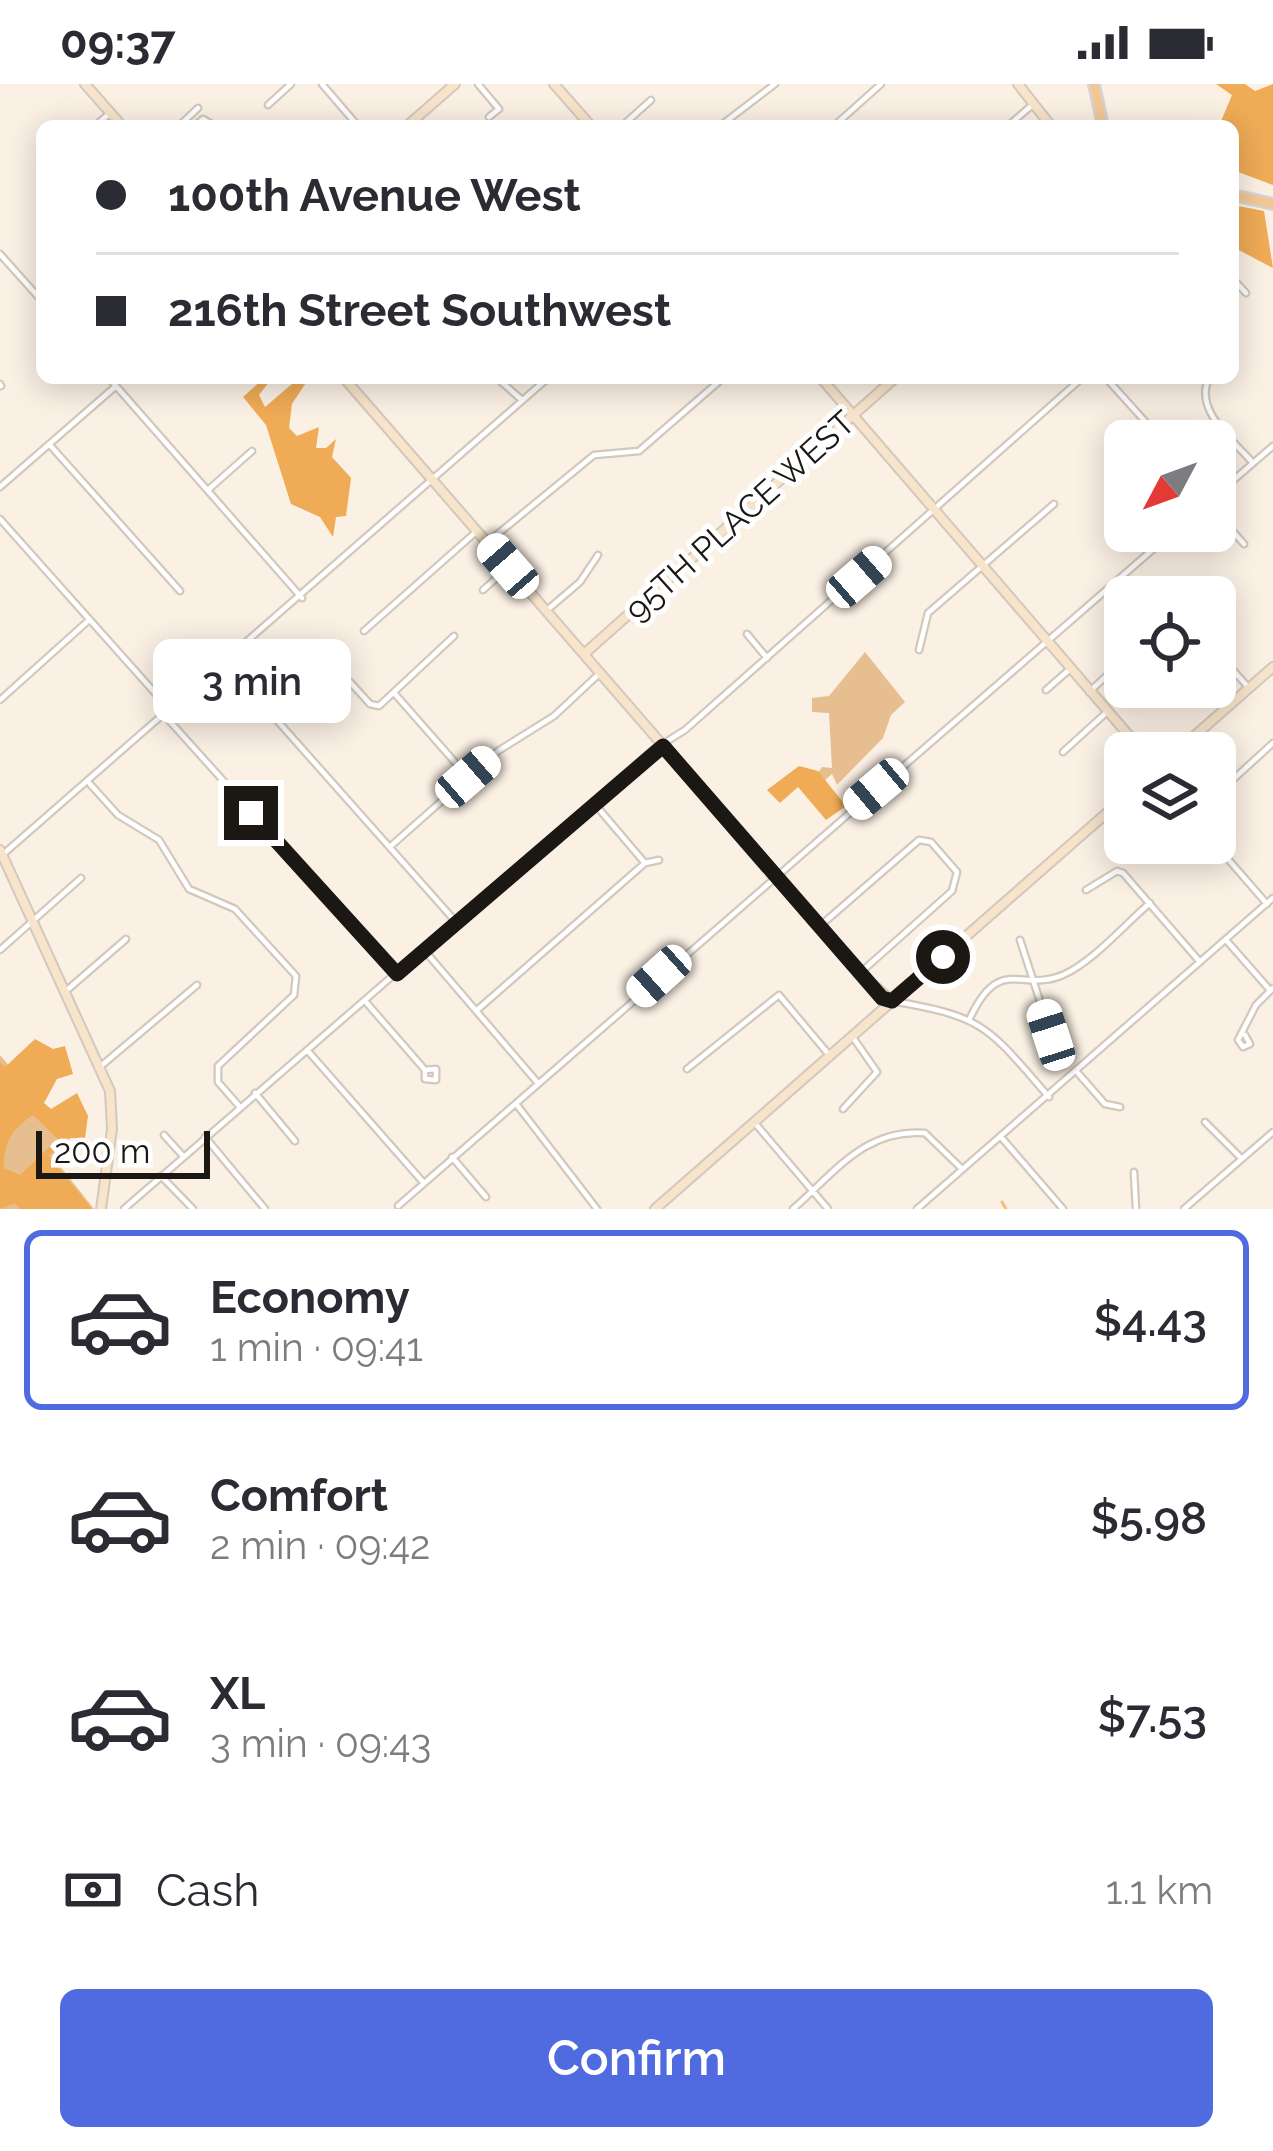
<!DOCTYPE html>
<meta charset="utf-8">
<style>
:root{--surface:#fff;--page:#f2f2f3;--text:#2b2b33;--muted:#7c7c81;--line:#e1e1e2;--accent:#506adf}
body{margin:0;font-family:Raleway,sans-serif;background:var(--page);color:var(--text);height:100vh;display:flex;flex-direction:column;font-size:45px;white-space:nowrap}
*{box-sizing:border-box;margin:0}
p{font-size:39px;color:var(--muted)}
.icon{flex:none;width:66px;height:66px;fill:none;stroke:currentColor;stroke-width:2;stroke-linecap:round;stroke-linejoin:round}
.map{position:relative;height:1125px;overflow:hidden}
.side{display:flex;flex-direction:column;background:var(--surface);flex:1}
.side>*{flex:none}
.top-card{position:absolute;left:36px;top:36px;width:1203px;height:264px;border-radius:18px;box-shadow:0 6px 30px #0003;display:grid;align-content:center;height:264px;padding:0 60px;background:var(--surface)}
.needle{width:78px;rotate:229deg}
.controls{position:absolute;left:1104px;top:336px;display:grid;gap:24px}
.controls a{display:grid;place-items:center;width:132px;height:132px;border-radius:18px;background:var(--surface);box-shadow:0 6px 30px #0003;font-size:60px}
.scale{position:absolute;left:36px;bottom:30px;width:174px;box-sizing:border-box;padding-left:12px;border:6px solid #1b1713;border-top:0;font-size:33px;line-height:42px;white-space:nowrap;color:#1b1713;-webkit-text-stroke:9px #fff;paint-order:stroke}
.end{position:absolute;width:54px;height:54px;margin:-27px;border:15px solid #1b1713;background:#fff;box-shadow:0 0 0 6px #fff}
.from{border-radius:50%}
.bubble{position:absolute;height:84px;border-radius:18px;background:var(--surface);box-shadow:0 6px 30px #0003;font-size:39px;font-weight:600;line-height:84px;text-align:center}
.car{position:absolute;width:36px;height:72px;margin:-36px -18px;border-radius:15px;box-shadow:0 0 9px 3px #0007;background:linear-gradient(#fff 24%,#345 0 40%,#fff 0 76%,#345 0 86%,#fff 0)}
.top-card b{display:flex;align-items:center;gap:42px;height:114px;font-size:45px}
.top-card b+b{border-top:3px solid var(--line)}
.top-card i{width:30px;height:30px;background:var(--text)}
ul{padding:21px 0 0;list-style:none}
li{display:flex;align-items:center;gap:36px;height:180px;margin:0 24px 18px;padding:0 36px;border:6px solid transparent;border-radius:18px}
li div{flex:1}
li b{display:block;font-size:45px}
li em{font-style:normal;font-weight:600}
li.on{border-color:var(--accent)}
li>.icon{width:108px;height:108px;stroke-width:1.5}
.pay{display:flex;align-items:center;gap:30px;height:132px;padding:0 60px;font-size:45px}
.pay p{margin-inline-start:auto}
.button{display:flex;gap:24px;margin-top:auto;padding:24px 60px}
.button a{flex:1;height:138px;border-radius:18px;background:var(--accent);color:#fff;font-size:48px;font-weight:600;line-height:138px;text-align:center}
.status{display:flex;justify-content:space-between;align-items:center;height:84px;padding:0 60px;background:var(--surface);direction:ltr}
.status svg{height:33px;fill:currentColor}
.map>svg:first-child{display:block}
.green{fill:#e7be8f}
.forest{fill:#efab56;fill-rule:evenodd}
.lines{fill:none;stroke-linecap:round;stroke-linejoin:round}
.stream{stroke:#f5be7e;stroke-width:3}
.street-casing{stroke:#d3c8bc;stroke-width:9}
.secondary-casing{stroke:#d3c8bc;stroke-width:12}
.primary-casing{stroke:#d6d5d5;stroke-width:14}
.street{stroke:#fff;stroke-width:4.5}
.secondary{stroke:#f8e4ca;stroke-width:8}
.primary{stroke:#f1c895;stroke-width:9}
.route{stroke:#1b1713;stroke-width:15}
.labels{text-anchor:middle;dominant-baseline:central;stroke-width:10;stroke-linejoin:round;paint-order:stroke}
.street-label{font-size:33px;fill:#1b1713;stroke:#fff}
</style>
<div class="status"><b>09:37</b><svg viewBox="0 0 49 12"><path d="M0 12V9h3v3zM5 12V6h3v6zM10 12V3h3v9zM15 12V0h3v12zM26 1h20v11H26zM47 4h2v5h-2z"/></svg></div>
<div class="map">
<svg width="1273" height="1125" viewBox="0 0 1273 1125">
<rect width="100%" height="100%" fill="#fbf0e4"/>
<path class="green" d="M865 568 905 618 891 631 883 654 837 701 832 690 825 696 817 690 822 683 832 684 829 629 812 628V614L829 612Z
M0 971 71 1054 52 1072 94 1125H0Z"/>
<path class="forest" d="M1216 0H1245L1255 7 1273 0V101L1233 86V42H1219L1232 11Z
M1233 121 1264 127 1273 184 1233 163Z
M264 294H272L259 311 265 323 299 294H309L292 320 289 344 297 352 319 343 316 364H326L336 355 332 373 351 394 346 432 336 433 333 453 320 433 291 420 266 341 243 313Z
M799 682 818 687 846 722 826 736 798 703 780 719 767 706Z
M35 955 53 965 65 962 73 990 57 995 44 1019 51 1025 77 1009 88 1032 85 1054H67L49 1072 92 1125H20L15 1119 0 1125V978L5 983ZM33 1031 58 1055 20 1091 4 1084C4 1058 11 1046 33 1031Z"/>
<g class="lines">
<path class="stream" d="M1002 1118 1006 1125"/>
<defs>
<path id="street" d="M322 0 358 42
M478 0 499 25 489 33
M268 21 291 0
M95 42 109 30
M179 42 198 24
M195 42 203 35 215 42
M622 42 651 16
M720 42 775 0
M834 42 881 0
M1008 42 1031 22
M0 170 42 217
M1233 195 1246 209
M109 294 302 514
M497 294 522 316
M1106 294 1160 354
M1209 294C1193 326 1234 357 1253 379
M0 300 1 302
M49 360 180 507
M0 403 116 302
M208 406 252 367
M1215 412 1273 362
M1215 427 1244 460
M0 435 172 628
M488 458 594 371 639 367 723 294
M483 506 509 483
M1215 517 1227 543 1223 575 1249 604
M546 527 580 498 598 471
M364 547 477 447
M747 550 767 574
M919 566 928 529 1054 420
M227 580 456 838
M350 598 370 620 379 622 454 552
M1046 606 1070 585
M1089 608 1125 575
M395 610 467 692
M0 616 89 536
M166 633 397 890
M1063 668 1107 628
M90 700 118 731 159 756 189 805 235 825 296 892 294 911 218 982V998L239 1022
M1215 712 1273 659
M593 718 644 778
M1214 759 1267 820
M392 761 498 667 554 632 600 589
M1 772 548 294
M1086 806 1117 787 1123 789 1200 878
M820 842 919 756 931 758 957 788 952 807 860 889
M1020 856 1051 951
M1226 856 1269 905
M0 866 81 794
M424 866 537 998
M66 907 126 855
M365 917 425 986V995L436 996V985L425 986
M892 917C986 933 988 943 1049 1013
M476 927 645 779 659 776
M970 934C1000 870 1021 909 1063 891 1094 877 1124 841 1150 819
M1245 951 1250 960 1243 963 1238 956 1256 921 1273 904
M307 966 422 1097
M101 982 197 901
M687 985 779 911 830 972
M1077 988 1105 1020 1120 1023
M255 1009 295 1057
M517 1021 597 1125
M843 1025 877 988 852 952
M754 1038 828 1125
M1205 1038 1242 1075
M164 1051 183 1072
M205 1053 265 1125
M1001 1053 1063 1125
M452 1073 486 1113
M1134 1088 1136 1125
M161 1092 193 1125
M398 1122 1174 447
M124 1125 653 666 685 646 1082 294
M793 1125C835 1088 866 1044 925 1049L961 1084
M917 1125 1273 814
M1184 1125 1273 1048"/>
<path id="secondary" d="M85 0 122 42
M554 0 591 42
M1018 0 1051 42
M407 42 455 0
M344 294 863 892 892 917
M821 294 1144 669
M584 570 895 294
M1175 669 1273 583
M0 766 110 1007 112 1045 101 1125
M655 1125 1125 713"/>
<path id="primary" d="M1094 0 1103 42
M1233 111 1273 120"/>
</defs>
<use href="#street" class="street-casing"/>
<use href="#secondary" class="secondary-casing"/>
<use href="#primary" class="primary-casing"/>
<use href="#street" class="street"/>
<use href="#secondary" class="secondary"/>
<use href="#primary" class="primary"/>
</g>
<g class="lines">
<path class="route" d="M251 729 397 890 663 662 882 914 892 917 943 873"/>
</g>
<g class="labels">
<g class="street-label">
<text transform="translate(740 432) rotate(-42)">95TH PLACE WEST</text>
</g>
</g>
</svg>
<div class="controls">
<a><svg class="needle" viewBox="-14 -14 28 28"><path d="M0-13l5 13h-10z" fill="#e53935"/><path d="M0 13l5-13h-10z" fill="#7c7c81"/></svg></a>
<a><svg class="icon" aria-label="locate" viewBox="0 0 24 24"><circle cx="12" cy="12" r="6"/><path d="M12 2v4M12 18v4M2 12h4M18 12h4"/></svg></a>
<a><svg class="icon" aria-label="layers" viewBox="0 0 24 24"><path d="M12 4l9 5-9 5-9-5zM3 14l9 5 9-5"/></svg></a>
</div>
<div class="scale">200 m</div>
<i class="end from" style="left:943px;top:873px"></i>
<i class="end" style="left:251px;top:729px"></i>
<div class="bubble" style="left:153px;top:555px;width:198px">3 min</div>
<i class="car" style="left:508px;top:482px;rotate:319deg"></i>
<i class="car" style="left:859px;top:493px;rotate:49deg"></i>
<i class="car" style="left:468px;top:693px;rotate:49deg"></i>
<i class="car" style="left:876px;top:705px;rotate:230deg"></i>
<i class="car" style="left:659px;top:892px;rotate:228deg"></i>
<i class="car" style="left:1051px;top:951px;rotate:342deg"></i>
<div class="top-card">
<b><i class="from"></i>100th Avenue West</b>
<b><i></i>216th Street Southwest</b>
</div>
</div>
<section class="side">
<ul>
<li class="on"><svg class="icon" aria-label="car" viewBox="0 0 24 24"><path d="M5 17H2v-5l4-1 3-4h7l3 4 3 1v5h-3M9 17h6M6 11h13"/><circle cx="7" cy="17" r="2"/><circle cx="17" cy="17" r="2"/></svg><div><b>Economy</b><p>1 min · 09:41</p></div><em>$4.43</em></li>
<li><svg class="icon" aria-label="car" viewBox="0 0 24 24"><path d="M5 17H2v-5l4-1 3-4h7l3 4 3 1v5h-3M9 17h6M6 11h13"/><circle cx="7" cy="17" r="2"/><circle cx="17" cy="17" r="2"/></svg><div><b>Comfort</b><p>2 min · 09:42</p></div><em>$5.98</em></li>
<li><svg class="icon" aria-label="car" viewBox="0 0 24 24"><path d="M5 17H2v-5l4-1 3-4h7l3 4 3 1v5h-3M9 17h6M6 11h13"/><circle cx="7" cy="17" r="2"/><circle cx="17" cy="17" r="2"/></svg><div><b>XL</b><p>3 min · 09:43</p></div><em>$7.53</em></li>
</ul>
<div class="pay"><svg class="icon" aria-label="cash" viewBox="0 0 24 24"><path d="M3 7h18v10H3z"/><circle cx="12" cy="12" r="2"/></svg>Cash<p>1.1 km</p></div>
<div class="button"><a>Confirm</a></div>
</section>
